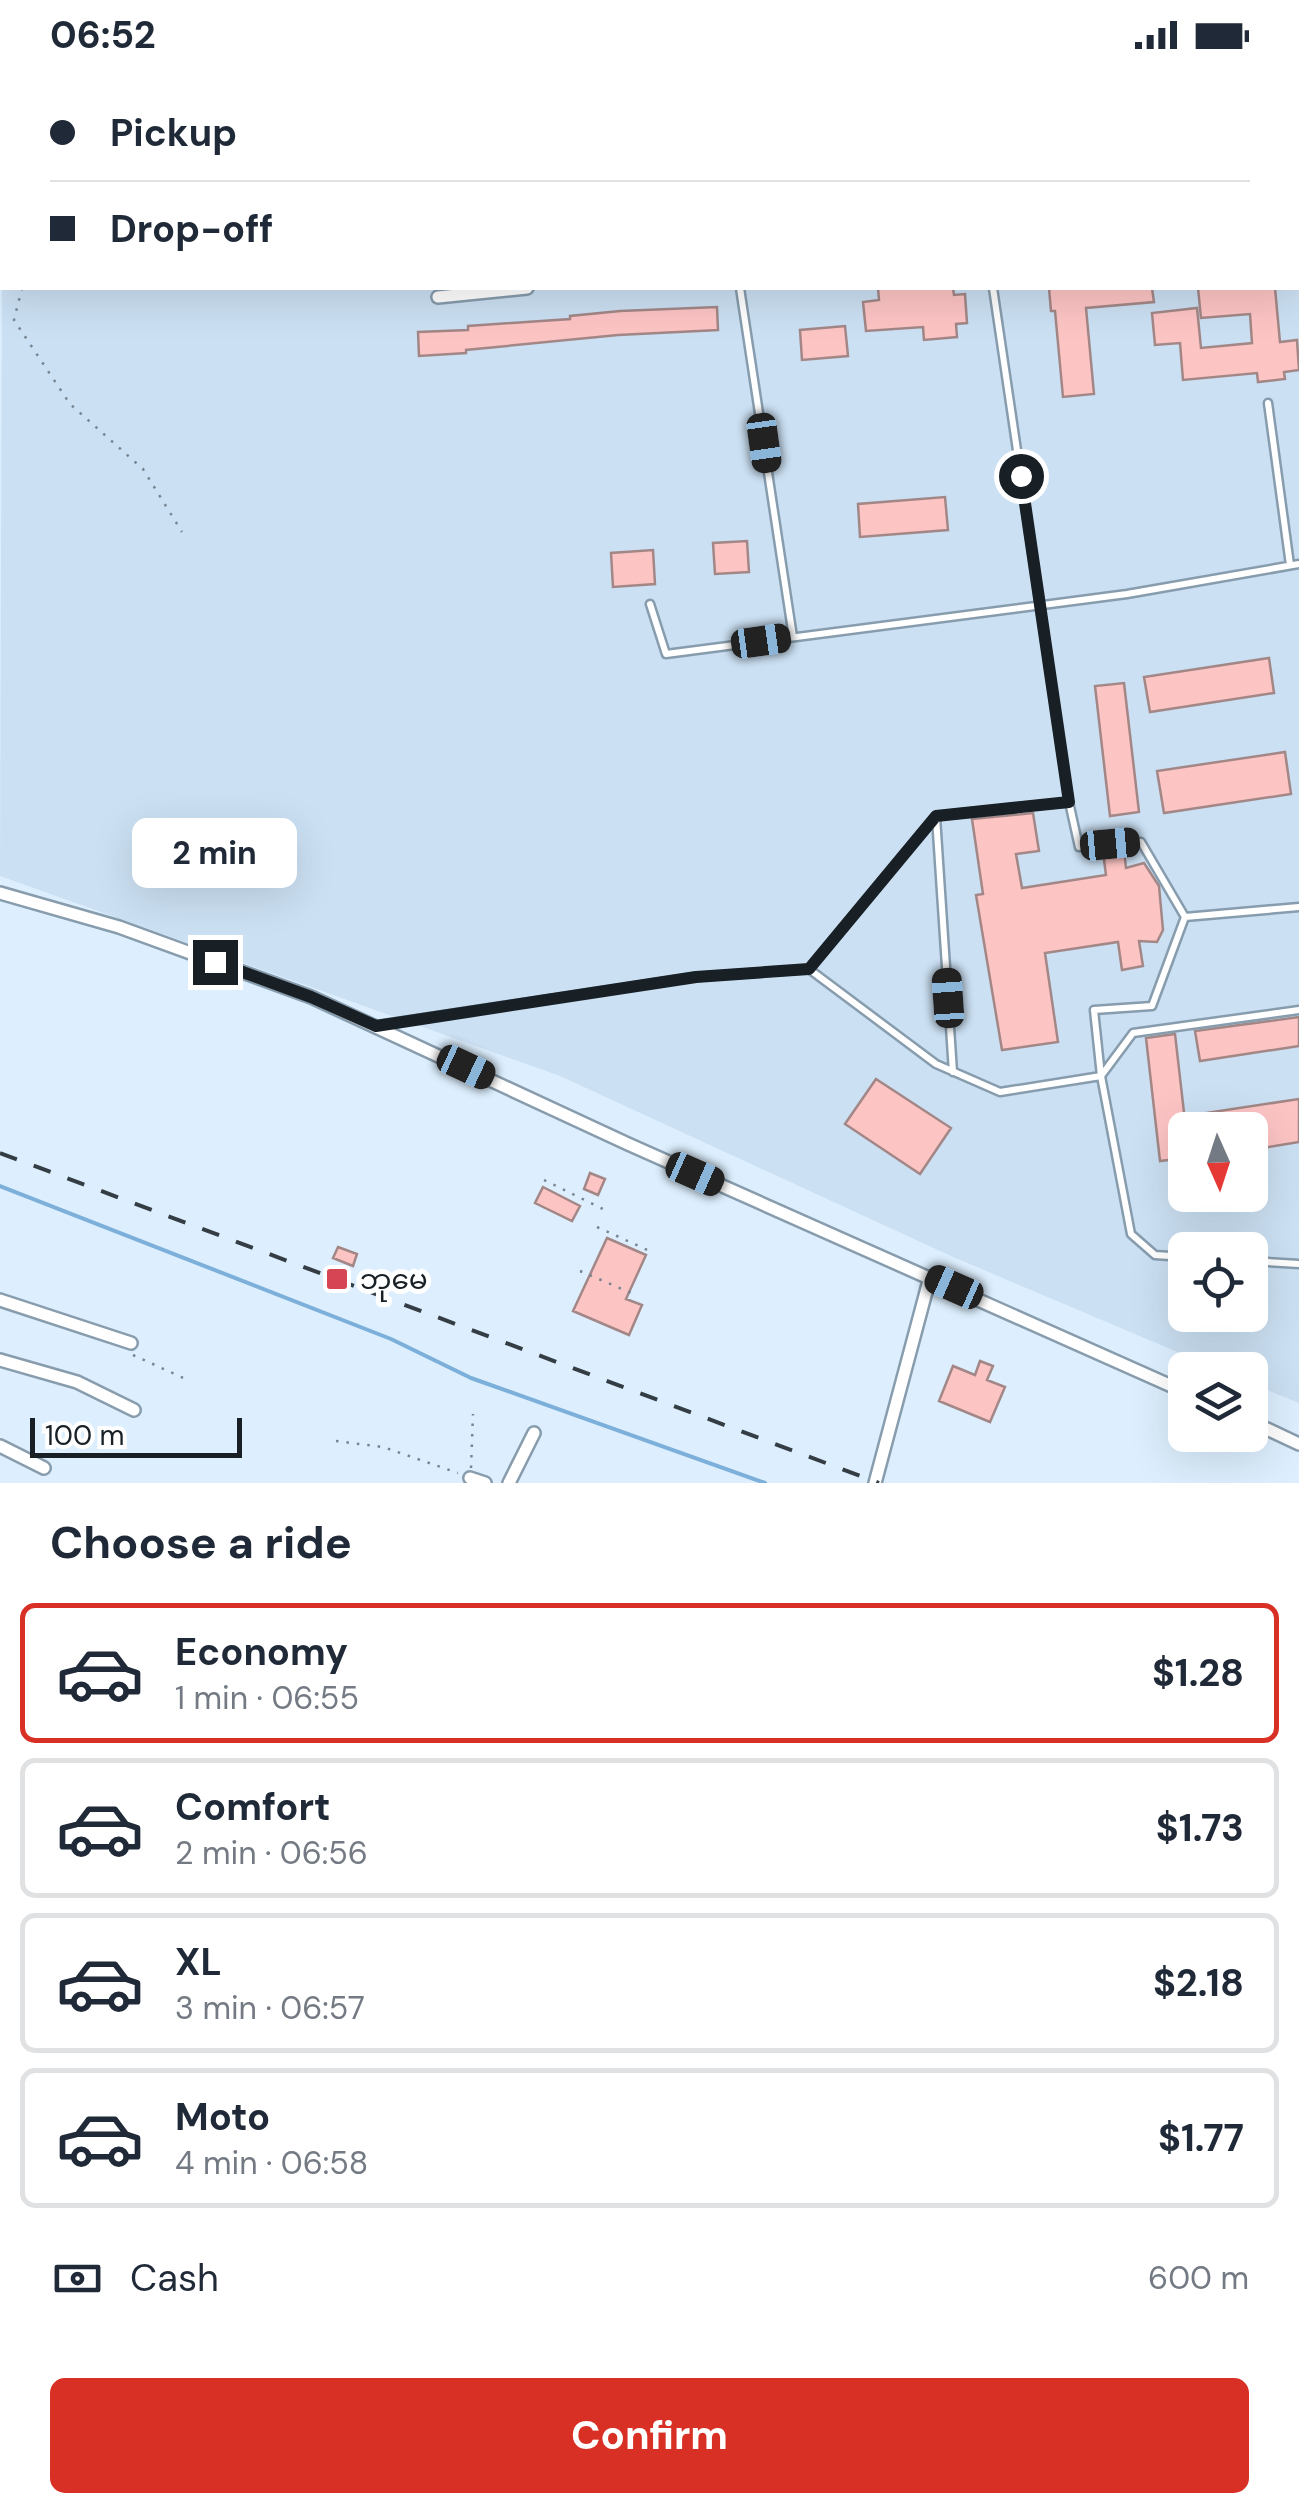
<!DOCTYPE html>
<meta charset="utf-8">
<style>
:root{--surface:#fff;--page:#f6f6f7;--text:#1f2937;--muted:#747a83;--line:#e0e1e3;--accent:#d93025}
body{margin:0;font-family:"DM Sans","Noto Sans Myanmar",sans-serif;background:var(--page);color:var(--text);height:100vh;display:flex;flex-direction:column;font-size:38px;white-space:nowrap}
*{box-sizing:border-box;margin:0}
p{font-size:32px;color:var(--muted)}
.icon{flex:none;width:55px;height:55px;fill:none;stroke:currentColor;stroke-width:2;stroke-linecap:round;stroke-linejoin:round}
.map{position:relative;height:1413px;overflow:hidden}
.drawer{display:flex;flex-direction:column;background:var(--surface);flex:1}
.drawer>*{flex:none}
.hud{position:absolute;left:0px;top:0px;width:1300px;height:220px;box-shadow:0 10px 40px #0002;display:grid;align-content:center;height:220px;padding:0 50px;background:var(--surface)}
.needle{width:65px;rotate:177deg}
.buttons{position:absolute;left:1168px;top:1042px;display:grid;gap:20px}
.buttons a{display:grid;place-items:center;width:100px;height:100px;border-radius:15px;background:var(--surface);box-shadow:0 10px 40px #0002;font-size:50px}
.scale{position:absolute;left:30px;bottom:25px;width:212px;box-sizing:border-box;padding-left:10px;border:5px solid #182026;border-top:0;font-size:28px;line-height:35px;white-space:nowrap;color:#182026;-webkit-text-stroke:8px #fff;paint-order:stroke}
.end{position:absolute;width:45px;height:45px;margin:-22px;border:12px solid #182026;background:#fff;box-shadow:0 0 0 5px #fff}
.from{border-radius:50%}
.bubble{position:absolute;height:70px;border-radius:15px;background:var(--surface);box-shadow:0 10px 40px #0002;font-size:32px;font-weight:700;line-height:70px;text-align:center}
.car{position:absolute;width:30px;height:60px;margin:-30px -15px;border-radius:12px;box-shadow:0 0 8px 2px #0007;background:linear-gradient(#222 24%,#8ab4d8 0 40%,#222 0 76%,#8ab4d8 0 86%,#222 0)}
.hud b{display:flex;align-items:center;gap:35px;height:95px;font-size:38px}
.hud b+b{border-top:2px solid var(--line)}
.hud i{width:25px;height:25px;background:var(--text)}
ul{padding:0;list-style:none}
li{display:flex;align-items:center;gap:30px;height:140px;margin:0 20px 15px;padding:0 30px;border:5px solid var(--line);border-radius:15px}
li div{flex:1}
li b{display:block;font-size:38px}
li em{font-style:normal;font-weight:700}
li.active{border-color:var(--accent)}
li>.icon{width:90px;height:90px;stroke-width:1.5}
h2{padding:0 50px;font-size:45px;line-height:120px}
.pay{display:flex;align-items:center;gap:25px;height:110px;padding:0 50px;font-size:38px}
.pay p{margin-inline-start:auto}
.action{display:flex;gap:20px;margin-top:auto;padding:20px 50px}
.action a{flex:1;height:115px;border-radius:15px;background:var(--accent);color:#fff;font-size:40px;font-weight:700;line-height:115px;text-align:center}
.status{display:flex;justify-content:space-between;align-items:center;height:70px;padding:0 50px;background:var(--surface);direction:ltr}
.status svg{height:28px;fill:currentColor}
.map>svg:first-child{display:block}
.built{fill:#cbe0f3;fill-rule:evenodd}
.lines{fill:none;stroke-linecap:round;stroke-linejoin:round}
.stream{stroke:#7cafd9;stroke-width:4}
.building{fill:#fdc4c4;stroke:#a38787;stroke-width:2.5}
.service-casing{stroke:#879cad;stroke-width:11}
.minor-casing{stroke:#879cad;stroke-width:16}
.path{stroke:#788590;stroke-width:2.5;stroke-dasharray:2.5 8;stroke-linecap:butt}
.service{stroke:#fff;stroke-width:6}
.minor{stroke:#fff;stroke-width:11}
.rail{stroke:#343d44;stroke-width:4;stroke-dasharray:18 18;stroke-linecap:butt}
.route{stroke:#182026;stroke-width:12}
.poi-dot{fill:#d54554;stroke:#fff;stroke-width:4}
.labels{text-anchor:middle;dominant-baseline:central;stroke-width:10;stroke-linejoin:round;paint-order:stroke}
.poi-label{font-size:28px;fill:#182026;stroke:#fff;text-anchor:start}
</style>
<div class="status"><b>06:52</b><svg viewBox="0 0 49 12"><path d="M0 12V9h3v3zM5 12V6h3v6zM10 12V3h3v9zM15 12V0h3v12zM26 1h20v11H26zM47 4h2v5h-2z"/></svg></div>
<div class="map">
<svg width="1299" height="1413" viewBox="0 0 1299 1413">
<rect width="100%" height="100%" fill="#ddeffe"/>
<path class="built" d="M77 0H1299V1333L1250 1313V1300H1220L953 1187 560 1006 0 806 2 172V218H1298V2H76ZM1185 1060H1250V1125H1185ZM1185 1180H1250V1245H1185Z"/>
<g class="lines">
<path class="stream" d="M0 1116 391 1269 471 1308 765 1413"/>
</g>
<path class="building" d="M878 218H953L954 225 965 224 967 253 956 254 957 267 924 270 923 257 866 261 863 232 879 230Z
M1049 218H1152L1154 232 1086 238 1094 324 1063 327 1055 241H1051Z
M1198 218H1275L1280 272 1297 270 1299 300 1284 302 1285 309 1258 312 1257 303 1183 310 1180 273 1155 275 1152 243 1197 238 1201 278 1252 273 1250 244 1201 248Z
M717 237 718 260 618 265 466 280V283L419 286 418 262 468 260V256L570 249V246L620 241Z
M845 256 848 286 802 290 800 260Z
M945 427 948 460 860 467 858 434Z
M747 471 749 502 715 504 713 473Z
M653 480 655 514 613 517 611 483Z
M1269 588 1274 623 1150 642 1144 607Z
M1124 613 1139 742 1110 746 1095 616Z
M1285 682 1291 724 1164 743 1157 701Z
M1033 743 1039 781 1016 784 1022 818 1106 805 1103 782 1124 780 1126 798 1144 793 1159 816 1163 860 1157 872 1139 871 1143 896 1122 900 1118 872 1045 883 1058 972 1002 980 976 825 983 824 972 749Z
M1299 947V976L1200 991 1195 961Z
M1175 964 1186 1060 1185 1088 1160 1091 1146 968Z
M876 1009 951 1058 920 1104 845 1054Z
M1299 1029V1072L1250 1080V1060H1208L1206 1043Z
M590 1103 605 1109 598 1125 584 1119Z
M543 1117 580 1136 572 1151 535 1133Z
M607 1168 646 1185 626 1229 642 1235 629 1265 573 1241Z
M338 1177 357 1184 353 1196 333 1188Z
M980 1291 993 1296 987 1310 1005 1317 990 1352 939 1331 953 1296 975 1305Z"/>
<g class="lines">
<defs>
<path id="service" d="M961 0V2
M740 218 793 567
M993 218 1069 732
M1268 333 1290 495
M650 534 666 584 1127 524 1299 494
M936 747 953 1002
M809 899 936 746 1069 732 1079 777 1141 772 1185 847
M377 955 695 907 809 899 936 994 1000 1022 1101 1006 1094 940 1152 936 1185 847 1299 837
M1185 1187 1155 1185 1131 1164 1101 1006 1133 963 1299 940
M1250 1191 1299 1194"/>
<path id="minor" d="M438 227 527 218
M0 823 119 857 311 927 628 1074 1185 1322
M0 1230 131 1273
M0 1290 77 1312 134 1340
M1250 1351 1299 1374
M0 1376 44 1398
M470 1408 485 1413
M509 1413 534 1363
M875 1413 930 1207"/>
</defs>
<use href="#service" class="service-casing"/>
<use href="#minor" class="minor-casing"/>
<path class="path" d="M165 2 167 0
M22 218 14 250 70 334 143 399 182 462
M544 1110 603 1139
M597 1157 654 1183
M580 1201 636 1225
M133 1285 190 1311
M336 1371 383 1377 458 1403
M471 1398 473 1344"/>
<use href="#service" class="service"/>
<use href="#minor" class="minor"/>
<path class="rail" d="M0 1083 879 1413"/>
</g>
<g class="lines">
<path class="route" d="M215 892 311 927 376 956 696 907 809 899 936 746 1069 732 1021 406"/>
</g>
<rect class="poi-dot" x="325" y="1197" width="24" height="24" rx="5"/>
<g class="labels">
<g class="poi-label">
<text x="360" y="1209">ဘုမေ</text>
</g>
</g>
</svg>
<div class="buttons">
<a><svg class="needle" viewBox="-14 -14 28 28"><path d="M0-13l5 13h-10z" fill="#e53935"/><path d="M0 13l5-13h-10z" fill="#747a83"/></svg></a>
<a><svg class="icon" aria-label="locate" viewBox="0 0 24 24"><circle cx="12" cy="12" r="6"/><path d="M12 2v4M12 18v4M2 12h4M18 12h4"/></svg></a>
<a><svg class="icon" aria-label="layers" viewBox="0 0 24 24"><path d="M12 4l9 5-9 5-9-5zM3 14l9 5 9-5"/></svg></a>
</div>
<div class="scale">100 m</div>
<i class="end from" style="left:1021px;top:406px"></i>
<i class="end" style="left:215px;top:892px"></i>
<div class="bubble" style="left:132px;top:748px;width:165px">2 min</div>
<i class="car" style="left:764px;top:373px;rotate:172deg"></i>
<i class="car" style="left:761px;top:571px;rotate:82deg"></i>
<i class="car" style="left:1110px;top:774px;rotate:85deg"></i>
<i class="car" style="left:948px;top:928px;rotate:356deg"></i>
<i class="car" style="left:466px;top:997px;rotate:115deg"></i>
<i class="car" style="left:695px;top:1104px;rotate:114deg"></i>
<i class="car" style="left:954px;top:1217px;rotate:294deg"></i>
<div class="hud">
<b><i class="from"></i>Pickup</b>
<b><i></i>Drop-off</b>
</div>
</div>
<section class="drawer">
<h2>Choose a ride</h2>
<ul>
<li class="active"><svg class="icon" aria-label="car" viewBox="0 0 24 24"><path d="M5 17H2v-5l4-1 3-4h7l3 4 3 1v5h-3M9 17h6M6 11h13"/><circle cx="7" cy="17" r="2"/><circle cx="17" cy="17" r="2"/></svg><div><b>Economy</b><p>1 min · 06:55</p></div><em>$1.28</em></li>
<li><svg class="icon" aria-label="car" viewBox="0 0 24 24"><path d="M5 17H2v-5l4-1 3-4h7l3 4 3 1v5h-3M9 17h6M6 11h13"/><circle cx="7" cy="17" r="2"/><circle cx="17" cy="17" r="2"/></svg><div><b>Comfort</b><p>2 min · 06:56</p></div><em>$1.73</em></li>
<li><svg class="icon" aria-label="car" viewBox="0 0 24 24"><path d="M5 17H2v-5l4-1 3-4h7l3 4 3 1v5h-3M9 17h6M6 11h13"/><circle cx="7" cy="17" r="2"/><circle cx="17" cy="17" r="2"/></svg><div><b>XL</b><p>3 min · 06:57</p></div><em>$2.18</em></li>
<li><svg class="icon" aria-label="car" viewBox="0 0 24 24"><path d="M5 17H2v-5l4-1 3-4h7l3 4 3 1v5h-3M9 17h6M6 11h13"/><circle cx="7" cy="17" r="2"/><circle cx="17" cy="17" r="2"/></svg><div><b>Moto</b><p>4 min · 06:58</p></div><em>$1.77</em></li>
</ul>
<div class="pay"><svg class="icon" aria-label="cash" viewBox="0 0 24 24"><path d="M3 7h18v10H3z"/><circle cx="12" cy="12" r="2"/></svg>Cash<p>600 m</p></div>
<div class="action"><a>Confirm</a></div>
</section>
